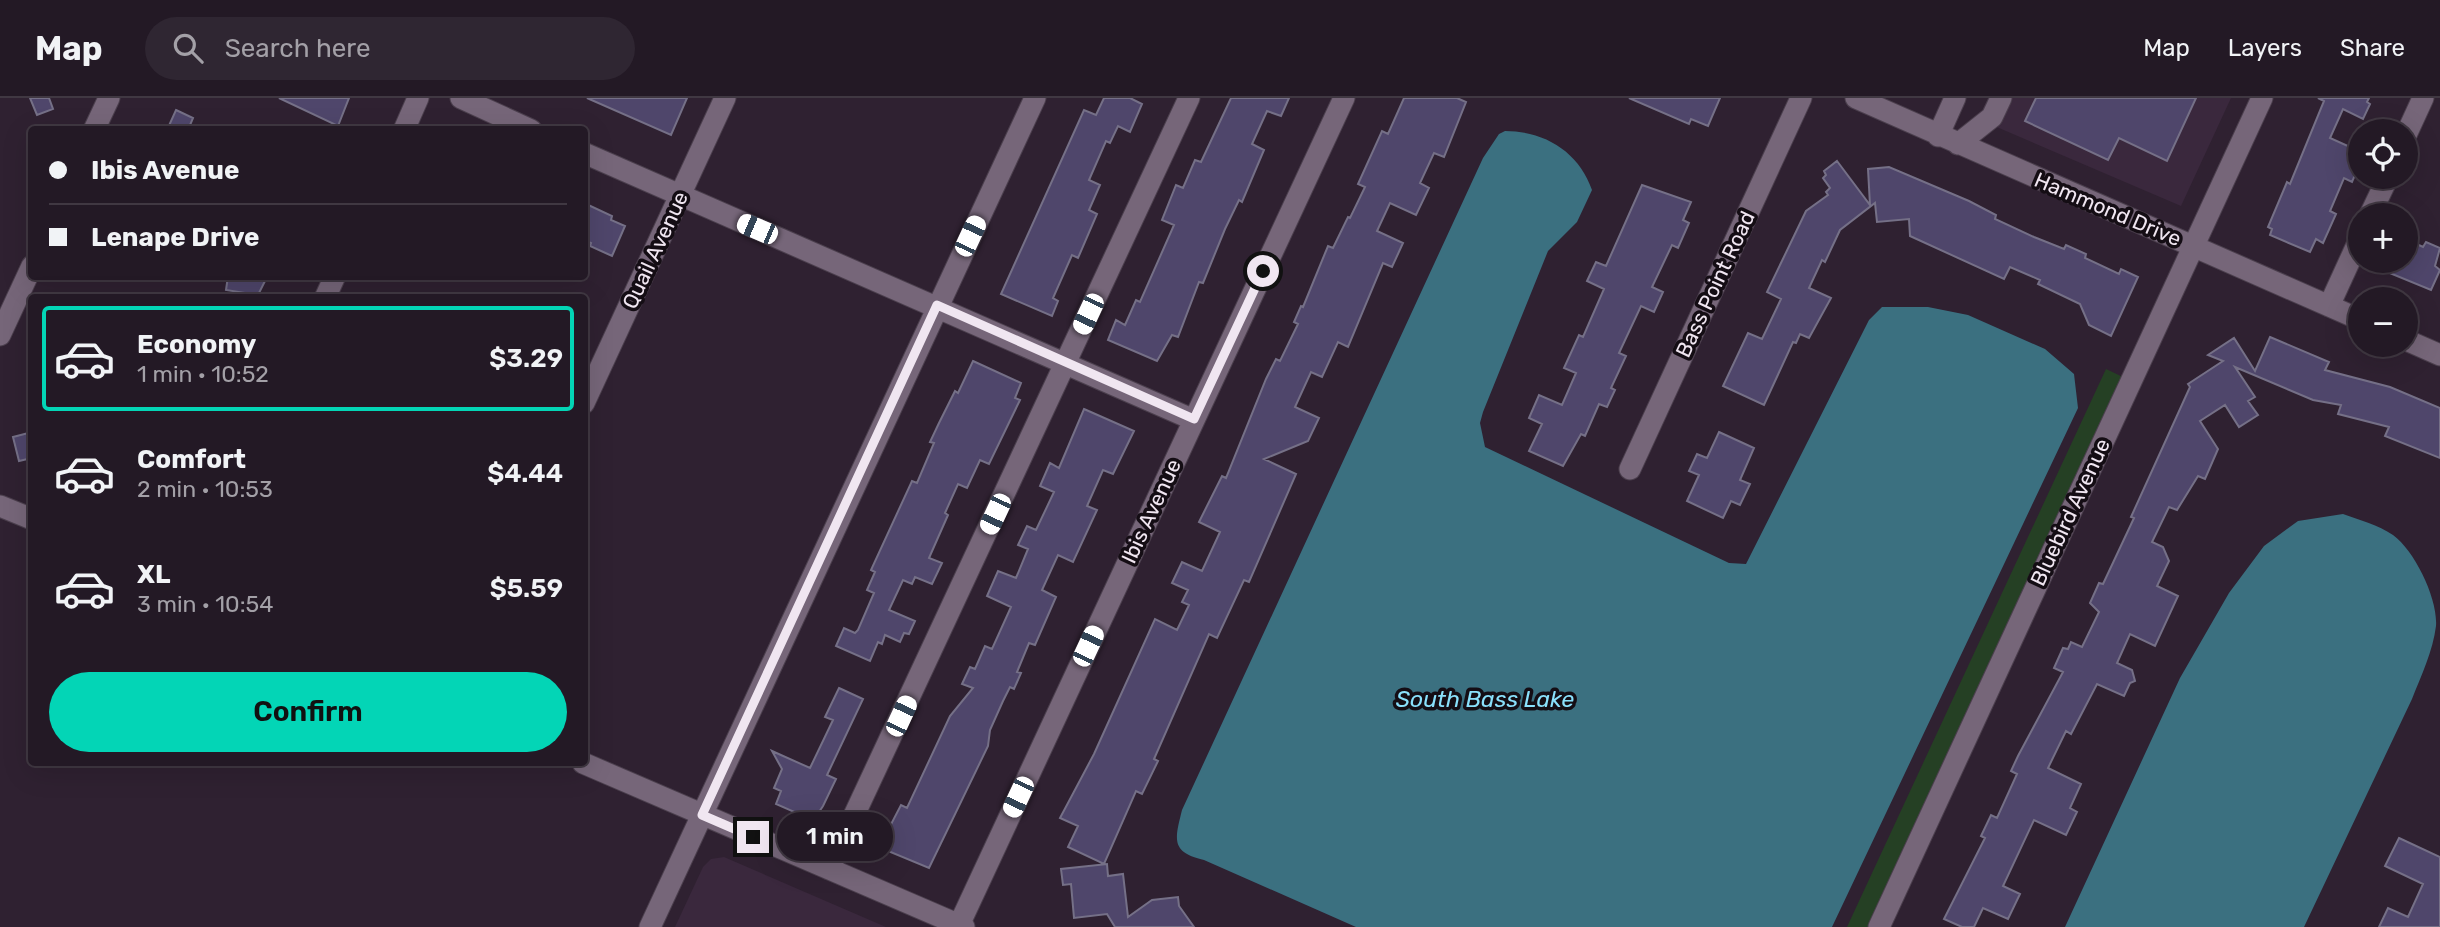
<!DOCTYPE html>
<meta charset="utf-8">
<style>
:root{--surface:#231925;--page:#2f2632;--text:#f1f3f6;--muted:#a3a0a7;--line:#403842;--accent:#03d5b6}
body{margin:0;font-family:Rubik,sans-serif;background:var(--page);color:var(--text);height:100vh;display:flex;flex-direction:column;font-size:26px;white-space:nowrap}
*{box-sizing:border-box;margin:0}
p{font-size:23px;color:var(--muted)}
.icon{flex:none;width:38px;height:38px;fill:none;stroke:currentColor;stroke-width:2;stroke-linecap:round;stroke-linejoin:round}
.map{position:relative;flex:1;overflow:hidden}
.sheet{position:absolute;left:28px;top:196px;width:560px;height:472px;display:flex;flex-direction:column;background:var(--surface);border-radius:7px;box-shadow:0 7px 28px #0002,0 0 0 2px var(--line)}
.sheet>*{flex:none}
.top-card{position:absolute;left:28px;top:28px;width:560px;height:154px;border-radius:7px;box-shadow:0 7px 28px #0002,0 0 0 2px var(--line);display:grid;align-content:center;height:154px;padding:0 21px;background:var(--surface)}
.tools{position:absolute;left:2348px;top:21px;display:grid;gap:14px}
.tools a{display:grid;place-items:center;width:70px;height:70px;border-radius:50%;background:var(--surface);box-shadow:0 7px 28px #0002,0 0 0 2px var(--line);font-size:35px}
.end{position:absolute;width:32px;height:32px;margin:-16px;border:9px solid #f0e6f1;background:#111;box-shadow:0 0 0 4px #111}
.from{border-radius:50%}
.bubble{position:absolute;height:49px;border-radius:24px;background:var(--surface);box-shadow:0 7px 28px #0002,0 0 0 2px var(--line);font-size:23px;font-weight:600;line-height:49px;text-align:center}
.car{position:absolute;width:21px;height:42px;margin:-21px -10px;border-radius:9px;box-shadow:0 0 5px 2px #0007;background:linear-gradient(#fff 24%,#345 0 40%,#fff 0 76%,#345 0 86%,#fff 0)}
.top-card b{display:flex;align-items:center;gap:24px;height:66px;font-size:26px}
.top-card b+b{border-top:2px solid var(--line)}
.top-card i{width:18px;height:18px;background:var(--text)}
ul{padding:12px 0 0;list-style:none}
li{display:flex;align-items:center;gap:21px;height:105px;margin:0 14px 10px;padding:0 7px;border:4px solid transparent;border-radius:7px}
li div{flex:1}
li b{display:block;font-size:26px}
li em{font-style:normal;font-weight:600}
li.active{border-color:var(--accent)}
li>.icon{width:63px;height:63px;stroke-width:1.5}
.button{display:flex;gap:14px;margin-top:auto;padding:14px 21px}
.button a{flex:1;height:80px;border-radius:42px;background:var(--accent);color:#111;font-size:28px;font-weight:600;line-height:80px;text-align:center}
header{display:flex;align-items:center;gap:42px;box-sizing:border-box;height:98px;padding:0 35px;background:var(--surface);border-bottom:2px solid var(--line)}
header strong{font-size:33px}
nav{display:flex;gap:38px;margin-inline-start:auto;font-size:24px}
.search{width:490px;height:63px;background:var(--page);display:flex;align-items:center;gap:18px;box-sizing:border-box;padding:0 24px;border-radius:38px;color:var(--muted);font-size:26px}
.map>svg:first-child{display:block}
.built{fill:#3a283d}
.green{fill:#254024}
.water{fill:#3b7080}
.building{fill:#4f466b;stroke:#757087;stroke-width:2}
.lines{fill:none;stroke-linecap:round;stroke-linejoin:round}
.minor-casing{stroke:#4b3f4d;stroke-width:23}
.minor{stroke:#766679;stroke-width:21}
.route{stroke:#f0e6f1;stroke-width:9}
.labels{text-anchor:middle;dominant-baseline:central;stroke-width:7;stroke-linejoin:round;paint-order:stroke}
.street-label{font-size:21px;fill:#f0e6f1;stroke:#140d14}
.water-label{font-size:23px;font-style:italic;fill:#8ae1fc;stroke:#140d14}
</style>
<header>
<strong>Map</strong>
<div class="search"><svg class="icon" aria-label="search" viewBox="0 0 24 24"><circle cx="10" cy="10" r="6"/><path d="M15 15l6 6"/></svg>Search here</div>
<nav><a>Map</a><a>Layers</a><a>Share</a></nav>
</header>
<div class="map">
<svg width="2440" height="829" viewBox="0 0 2440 829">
<rect width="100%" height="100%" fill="#2f2131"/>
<path class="built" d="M1988 0H2231L2181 108 1978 21Z
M724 759 886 829H675L703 769 711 761Z"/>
<path class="green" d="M2106 271 2125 280 1870 829H1847Z"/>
<path class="water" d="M1505 33C1545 33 1579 54 1592 92L1577 124 1548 153 1483 314 1480 325 1485 349 1729 465 1746 466 1869 222 1882 209H1928L1968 217 2045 251 2074 276 2078 310 1832 829H1356L1204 762C1170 754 1175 741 1182 712L1483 60 1499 36Z
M2343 416C2360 422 2378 427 2393 437 2415 453 2438 501 2436 528 2433 553 2421 578 2412 601L2304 829H2065L2180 580 2229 495 2264 448 2298 423Z"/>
<path class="building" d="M30 0H49L53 11 37 17Z
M279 0H349L338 28Z
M587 0H687L671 37Z
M1104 0H1130L1142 6 1130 34 1118 28 1110 45 1106 43 1089 82 1100 87 1089 112 1097 116 1078 160 1072 157 1053 200 1058 203 1052 218 1001 196 1084 12 1096 17Z
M1231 0H1289L1281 18 1267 13 1252 46 1264 52 1242 104 1239 102 1225 131 1203 185 1199 184 1178 239 1172 237 1157 263 1108 242 1116 222 1125 227 1136 202 1140 204 1174 127 1162 122 1176 87 1183 90 1195 62 1201 64Z
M1404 0H1457L1466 4 1444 59 1434 55 1420 85 1429 90 1416 117 1390 105 1377 133 1403 145 1392 169 1383 165 1348 249 1338 244 1322 279 1311 274 1295 309 1319 320 1308 343 1264 361 1296 376 1249 484 1244 482 1217 540 1209 536 1154 661 1158 663 1142 696 1136 693 1104 766 1068 749 1078 728 1060 720 1094 656 1155 521 1177 532 1189 507 1182 504 1188 492 1172 485 1182 464 1202 473 1220 434 1199 424 1222 378 1226 380 1266 281 1276 261 1280 263 1298 226 1294 224 1301 208 1303 209 1328 148 1333 150 1348 119 1350 120 1365 89 1358 86 1382 33 1388 36Z
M1629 0H1720L1708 28 1691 21 1689 26Z
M2036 0H2196L2167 63 2119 40 2108 62 2025 23Z
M2318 0H2369L2367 4 2370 6 2363 21 2343 11 2330 40 2361 54V63L2352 84 2344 80 2330 113 2336 116 2323 145 2316 141 2310 154 2270 137 2272 131 2268 129 2287 84 2290 86 2324 3Z
M176 12 193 20 188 32H167Z
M1837 63 1870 107 1868 71 1889 69 1969 103 1996 117 1995 121 2034 139 2064 151 2066 147 2086 156 2085 160 2119 176 2121 171 2138 179 2111 238 2089 227 2080 206 2038 186 2040 182 2010 169 2004 181 1910 138 1909 121 1877 124 1875 105 1840 132 1825 164 1822 162 1809 190 1831 200 1809 240 1800 236 1796 245 1793 244 1764 307 1723 288 1748 235 1762 241 1781 201 1767 194 1806 113 1828 97 1826 94 1830 90 1823 80 1826 77 1824 73Z
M1642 87 1691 104 1683 122 1689 125 1678 150 1672 147 1652 189 1663 194 1654 214 1641 208 1619 255 1626 258 1611 290 1615 292 1607 309 1599 306 1585 338 1581 336 1563 368 1529 353 1542 326 1529 320 1539 297 1562 307 1576 275 1564 270 1579 237 1583 239 1604 191 1587 183 1596 164 1606 168Z
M584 105 612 118 611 122 625 128 612 158 590 148 591 145 584 142Z
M2406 141 2423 149 2426 144 2440 150 2435 168 2440 172 2431 192 2363 164 2406 163Z
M228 178H247L266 181 258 197 226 192Z
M2270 239 2329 264 2325 272 2390 289 2440 310V360L2385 338 2389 329 2338 316 2341 307 2313 302 2235 269 2255 299 2248 303 2258 317 2239 329 2225 307 2200 323 2218 351 2205 381 2198 378 2177 412 2169 409 2152 444 2163 449 2169 463 2157 488 2178 498 2155 548 2130 536 2117 565 2132 572 2135 583 2130 585 2124 598 2097 586 2071 636 2066 633 2048 670 2081 686 2070 710 2077 714 2066 737 2034 722 2003 788 2020 796 2008 821 1983 810 1974 829H1962L1944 821 1985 740 1981 738 1991 717 1997 720 2017 676 2011 673 2018 658 2063 574 2054 570 2063 550 2068 551 2071 544 2082 549 2099 514 2090 505 2099 485 2103 486 2134 420 2131 419 2190 289 2188 286 2223 263 2208 257 2234 240 2255 273Z
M973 263 1021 285 1015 300 1020 302 989 366 980 362 967 390 958 386 945 415 948 417 929 460 942 465 932 486 915 479 912 486 903 482 889 512 915 523 909 536 904 535 900 544 885 537 882 546 878 544 870 563 836 548 844 530 855 535 858 532 874 495 867 492 875 474 871 472 912 383 917 385 934 345 930 344 939 325 955 293 958 295Z
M1084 311 1134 333 1113 376 1103 372 1087 408 1097 412 1073 464 1058 457 1042 492 1056 499 1035 547 1029 545 1017 574 1021 575 1014 591 1010 589 1003 603 990 632 988 648 929 770 888 753 891 746 886 745 887 734 901 707 907 710 950 618 973 590 962 586 970 569 975 571 985 548 992 551 1011 509 987 498 998 473 1016 480 1028 451 1018 447 1027 428 1036 432 1054 394 1040 388 1050 365 1059 370Z
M32 334V360L19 363 13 339Z
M1719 334 1754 350 1740 382 1750 386 1740 407 1731 403 1723 420 1687 403 1699 377 1689 373 1697 356 1707 360Z
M839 590 863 601 827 677 836 681 823 708 815 720 802 714 801 717 776 706 781 693 774 690 782 671 772 653 810 670 833 622 825 619Z
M2399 740 2440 759V829H2379L2388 810 2408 819 2423 786 2385 768Z
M1107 766 1108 778 1123 776 1128 819 1152 802 1178 799 1179 808 1194 829H1115L1107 816 1074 820 1071 786 1063 787 1061 771Z"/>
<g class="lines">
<defs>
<path id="minor" d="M461 0 531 32
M1856 0 2361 222
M94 32 109 0
M404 32 418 0
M2406 37 2423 0
M1938 38 1955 0
M1958 46 1992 19 2001 0
M584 55 1194 322
M2370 117 2388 79
M325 200 335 178
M2329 208 2361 138
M0 237 32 168
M2406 242 2440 257
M584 305 725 0
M1630 371 1801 0
M0 408 32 421
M583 665 964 829
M829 771 1189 0
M959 827 1344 0
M650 829 1035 0
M1879 829 2262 0"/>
</defs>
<use href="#minor" class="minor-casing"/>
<use href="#minor" class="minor"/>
</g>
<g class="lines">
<path class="route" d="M753 739 702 717 937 207 1194 321 1263 173"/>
</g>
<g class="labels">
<g class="street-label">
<text transform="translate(2108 111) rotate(23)">Hammond Drive</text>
<text transform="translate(655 152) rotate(-65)">Quail Avenue</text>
<text transform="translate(1715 186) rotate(-65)">Bass Point Road</text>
<text transform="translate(1151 413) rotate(-65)">Ibis Avenue</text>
<text transform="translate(2070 414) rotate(-65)">Bluebird Avenue</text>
</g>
<g class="water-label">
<text x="1485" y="601">South Bass Lake</text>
</g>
</g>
</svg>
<div class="tools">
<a><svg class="icon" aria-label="locate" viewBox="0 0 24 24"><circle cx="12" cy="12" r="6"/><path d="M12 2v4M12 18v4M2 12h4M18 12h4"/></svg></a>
<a>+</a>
<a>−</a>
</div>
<i class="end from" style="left:1263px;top:173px"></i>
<i class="end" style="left:753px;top:739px"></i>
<div class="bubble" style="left:777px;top:714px;width:116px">1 min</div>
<i class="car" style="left:757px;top:131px;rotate:293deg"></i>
<i class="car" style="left:970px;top:138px;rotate:25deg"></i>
<i class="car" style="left:1088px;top:216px;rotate:205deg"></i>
<i class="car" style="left:995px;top:416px;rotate:205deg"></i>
<i class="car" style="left:1088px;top:548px;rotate:25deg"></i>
<i class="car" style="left:901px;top:618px;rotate:25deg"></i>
<i class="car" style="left:1018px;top:699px;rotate:205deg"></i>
<div class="top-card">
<b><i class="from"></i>Ibis Avenue</b>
<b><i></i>Lenape Drive</b>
</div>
<section class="sheet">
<ul>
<li class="active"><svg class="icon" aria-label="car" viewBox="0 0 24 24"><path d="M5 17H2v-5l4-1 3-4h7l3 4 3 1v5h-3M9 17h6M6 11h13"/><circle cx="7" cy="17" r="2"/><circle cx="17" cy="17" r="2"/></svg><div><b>Economy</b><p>1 min · 10:52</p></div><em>$3.29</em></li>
<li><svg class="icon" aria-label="car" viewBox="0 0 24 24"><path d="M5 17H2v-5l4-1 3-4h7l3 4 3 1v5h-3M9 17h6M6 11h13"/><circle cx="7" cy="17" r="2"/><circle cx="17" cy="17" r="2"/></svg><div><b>Comfort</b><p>2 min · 10:53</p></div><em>$4.44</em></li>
<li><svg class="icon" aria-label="car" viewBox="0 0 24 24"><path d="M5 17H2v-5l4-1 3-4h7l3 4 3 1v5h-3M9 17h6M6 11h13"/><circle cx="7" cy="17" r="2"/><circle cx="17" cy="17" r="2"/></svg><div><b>XL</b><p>3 min · 10:54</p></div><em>$5.59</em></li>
</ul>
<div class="button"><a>Confirm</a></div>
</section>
</div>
